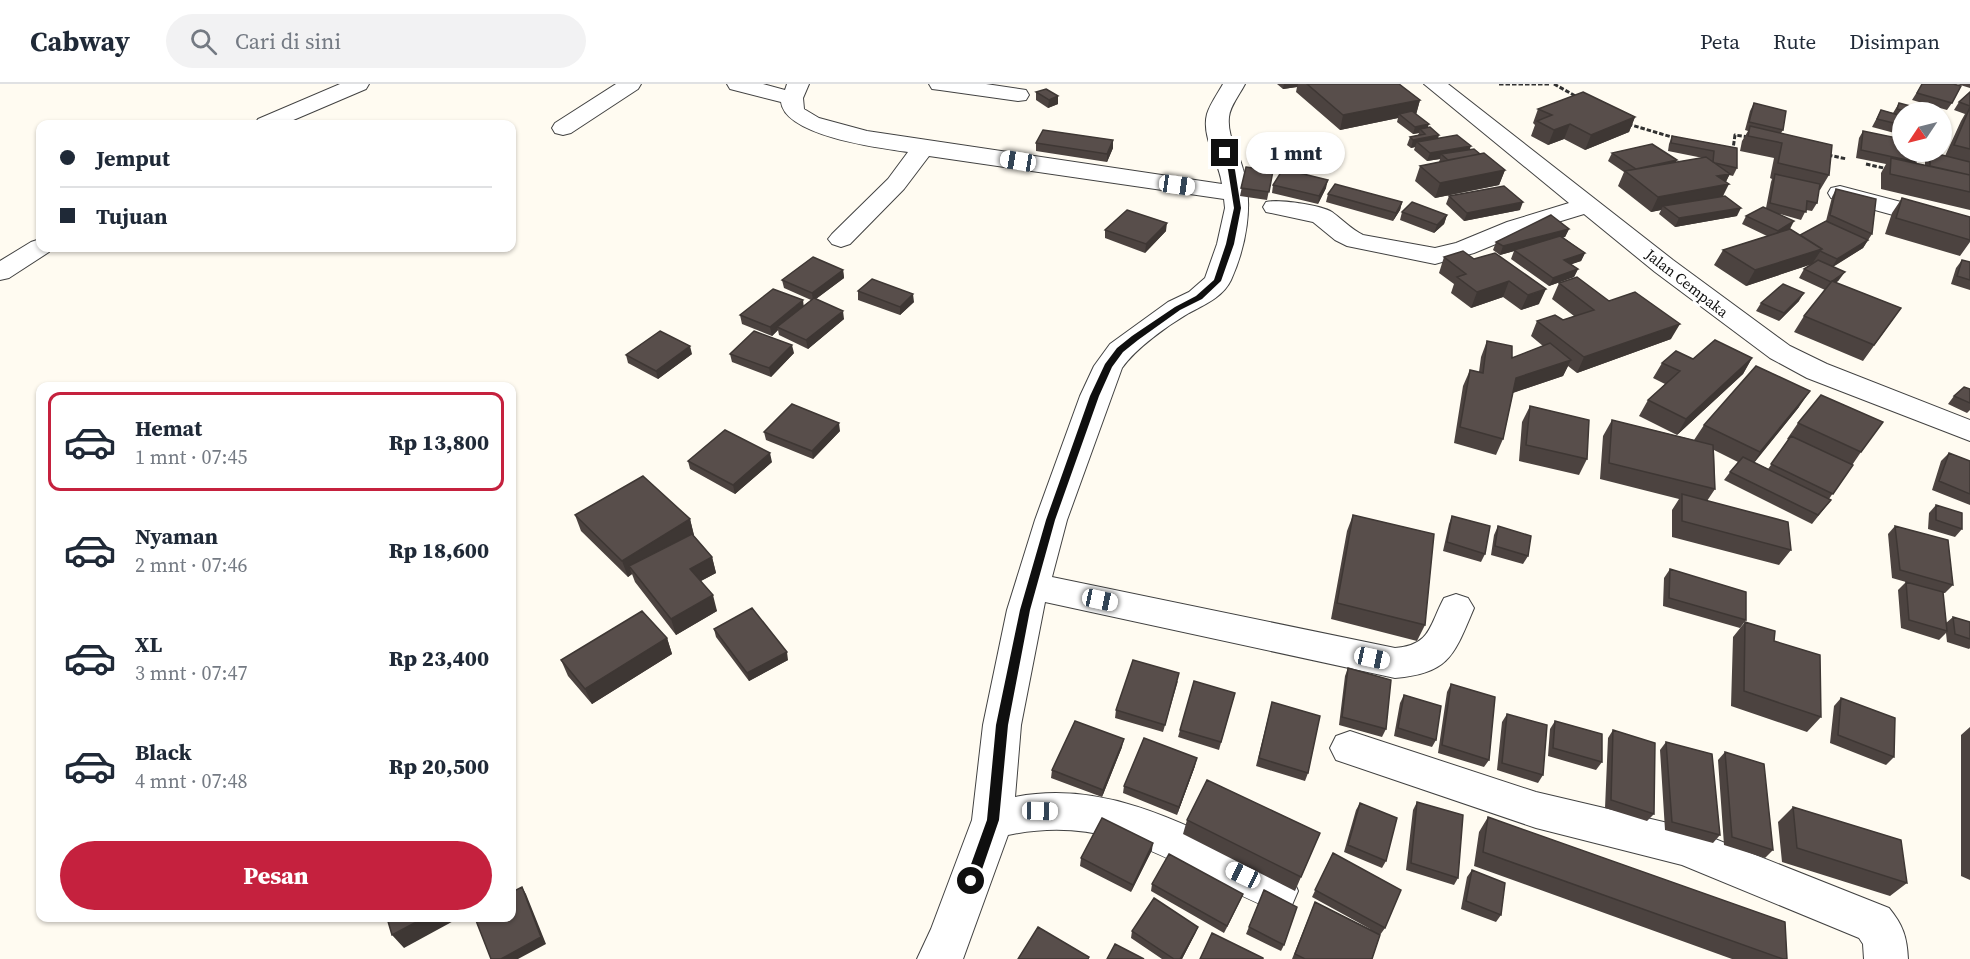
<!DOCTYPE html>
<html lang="id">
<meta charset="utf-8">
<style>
:root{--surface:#fff;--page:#f2f2f3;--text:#1f2937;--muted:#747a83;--line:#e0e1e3;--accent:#c5213e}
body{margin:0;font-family:"Source Serif 4",serif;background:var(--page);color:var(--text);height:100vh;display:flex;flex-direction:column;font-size:22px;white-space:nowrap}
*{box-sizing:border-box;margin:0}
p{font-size:20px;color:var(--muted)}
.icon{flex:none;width:33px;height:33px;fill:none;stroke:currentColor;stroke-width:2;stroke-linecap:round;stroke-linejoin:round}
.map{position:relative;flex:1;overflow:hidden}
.sheet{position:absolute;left:36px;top:298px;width:480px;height:540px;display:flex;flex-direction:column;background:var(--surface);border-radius:12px;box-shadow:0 2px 4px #0004}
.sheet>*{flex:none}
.hud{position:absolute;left:36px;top:36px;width:480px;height:132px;border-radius:12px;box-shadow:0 2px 4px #0004;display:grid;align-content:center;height:132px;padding:0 24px;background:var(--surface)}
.needle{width:39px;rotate:235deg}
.tools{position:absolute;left:1892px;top:18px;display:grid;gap:12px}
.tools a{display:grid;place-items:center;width:60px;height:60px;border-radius:50%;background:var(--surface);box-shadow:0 2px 4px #0004;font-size:30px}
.end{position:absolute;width:27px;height:27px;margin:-14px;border:8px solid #0f0f0f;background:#fff;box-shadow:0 0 0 3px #fff}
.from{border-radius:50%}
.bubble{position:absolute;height:42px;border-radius:21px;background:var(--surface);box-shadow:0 2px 4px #0004;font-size:20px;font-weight:800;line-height:42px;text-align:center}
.car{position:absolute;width:18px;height:36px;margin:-18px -9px;border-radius:8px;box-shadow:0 0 4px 2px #0007;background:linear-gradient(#fff 24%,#345 0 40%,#fff 0 76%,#345 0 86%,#fff 0)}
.hud b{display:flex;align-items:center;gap:21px;height:57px;font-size:22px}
.hud b+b{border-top:2px solid var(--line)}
.hud i{width:15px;height:15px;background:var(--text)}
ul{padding:10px 0 0;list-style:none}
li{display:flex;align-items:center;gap:18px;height:99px;margin:0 12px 9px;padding:0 12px;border:3px solid transparent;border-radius:12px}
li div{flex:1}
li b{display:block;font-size:22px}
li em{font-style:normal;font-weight:800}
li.selected{border-color:var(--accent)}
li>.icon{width:54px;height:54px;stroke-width:1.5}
.primary-button{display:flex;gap:12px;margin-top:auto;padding:12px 24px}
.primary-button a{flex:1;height:69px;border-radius:36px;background:var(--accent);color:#fff;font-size:24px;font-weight:800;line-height:69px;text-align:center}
header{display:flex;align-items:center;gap:36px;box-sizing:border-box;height:84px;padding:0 30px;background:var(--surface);border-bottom:2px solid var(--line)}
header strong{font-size:28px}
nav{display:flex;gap:33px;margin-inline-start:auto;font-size:21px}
.search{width:420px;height:54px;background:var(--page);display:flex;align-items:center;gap:15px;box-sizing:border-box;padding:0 21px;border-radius:33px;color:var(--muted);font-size:22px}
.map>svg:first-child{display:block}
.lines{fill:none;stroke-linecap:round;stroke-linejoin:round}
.minor-casing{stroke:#424242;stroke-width:2}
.path{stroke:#313131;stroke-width:3;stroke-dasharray:4.5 2;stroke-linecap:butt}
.minor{fill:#fff;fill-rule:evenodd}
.wall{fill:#4c4340}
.shaded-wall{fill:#3e3734}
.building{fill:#584e4b;stroke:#3e3734;stroke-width:1.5}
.route{fill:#0f0f0f}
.labels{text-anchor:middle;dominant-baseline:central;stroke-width:6;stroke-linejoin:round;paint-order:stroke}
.far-street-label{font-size:15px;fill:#0f0f0f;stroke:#fff}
</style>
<header>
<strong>Cabway</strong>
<div class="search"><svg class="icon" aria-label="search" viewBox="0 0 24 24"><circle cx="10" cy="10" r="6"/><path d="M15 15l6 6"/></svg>Cari di sini</div>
<nav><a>Peta</a><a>Rute</a><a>Disimpan</a></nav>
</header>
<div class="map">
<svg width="1970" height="875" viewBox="0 0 1970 875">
<rect width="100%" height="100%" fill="#fffbf1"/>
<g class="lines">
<defs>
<path id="minor" d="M340 0H369L366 5 284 40H255L258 35Z
M616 0H641L638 5 571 49 563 51 555 49 552 44 555 39Z
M727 0H763L785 6 787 0H809L803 14 804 25 819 34 867 47 1222 100C1219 77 1201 53 1207 30 1210 20 1218 9 1223 0H1245C1240 10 1230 22 1229 33 1227 53 1238 66 1243 85 1254 120 1246 163 1231 196 1223 213 1204 221 1189 229 1167 242 1136 264 1122 284L1067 436 1052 493 1395 564C1431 561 1429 542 1444 514L1456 510 1468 514 1474 524C1454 571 1450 589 1395 594L1045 518 1021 641 1015 713C1115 693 1206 752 1292 793L1298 807 1292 821 1277 827C1181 789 1120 727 1008 751L963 875H917L931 845 972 736 983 641 1007 526 1035 436 1080 312 1094 282 1110 260 1168 218 1189 208 1205 194 1217 160 1225 124 1224 115 929 72 904 105 850 160 841 163 832 160 828 155 832 150 888 95 908 68C879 64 785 52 781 18L730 5Z
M929 0H986L1026 6 1029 11 1026 16 1018 17 940 6 932 5Z
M1424 0H1448L1673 176 1790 262 1827 280 1970 336V357L1807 294 1770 274 1655 188 1584 130 1525 148 1474 169 1435 180 1347 162 1335 156 1313 138 1266 128 1263 123 1266 118C1279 115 1321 121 1332 128 1343 136 1351 145 1363 151L1435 164 1456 159 1507 138 1569 119Z
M1840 102 1970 136V152L1831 114 1828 109 1831 104Z
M40 155V164H52L49 168 9 194 0 196V177L31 158Z
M1350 647 1536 708 1685 743 1889 824C1903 841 1907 853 1908 875H1864L1863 860 1859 854 1682 781 1536 744 1336 676 1330 664 1336 652Z"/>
</defs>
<use href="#minor" class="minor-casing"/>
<path class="path" d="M1499 0H1550
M1554 0 1579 14
M1628 40 1675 54
M1730 65H1733L1735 51 1748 53
M1828 71 1847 75
M1866 80 1888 85"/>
<use href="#minor" class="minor"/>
</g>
<path class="wall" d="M1277 0H1399L1420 16 1416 30 1427 44 1438 54 1480 70 1505 86 1499 101 1435 114 1415 97 1420 82 1439 78 1440 75 1427 77 1414 66 1415 63 1411 64 1407 61 1410 53 1418 51 1419 49 1413 50 1397 38 1398 34 1340 46 1296 8 1297 3 1283 5Z
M1922 0 1952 19 1947 26 1912 16Z
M1957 0H1970V4Z
M1036 8 1058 12V20L1048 24 1036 16Z
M1970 8V126L1881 105V89L1886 80 1856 74 1859 54 1863 47 1916 78 1915 79 1925 81V76L1930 68 1945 72 1961 37 1965 30 1954 26 1959 18Z
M1754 19 1783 46 1781 49 1829 91 1820 106H1819L1817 119 1812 127 1806 126 1801 136 1780 130 1790 145 1800 151 1826 137 1832 113 1836 105 1872 150 1863 164 1833 183 1839 196 1836 199 1901 224 1863 277 1794 248 1804 232 1825 206 1799 194 1804 185 1812 180 1746 202 1714 181 1723 166 1767 152 1742 140 1746 132 1766 124 1771 98 1772 95 1770 94 1774 74 1740 67 1742 57 1748 47 1745 46 1750 27Z
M1899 19 1921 28H1902V51L1872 43 1881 26 1893 29Z
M1538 25 1635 33 1629 48 1585 66 1564 55 1548 61 1531 52 1535 41 1533 39Z
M1672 52 1737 64V84L1733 92 1729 91 1726 98 1723 112 1737 132 1675 143 1659 130 1661 126 1651 128 1618 102 1624 88 1608 77 1612 69 1677 76 1675 78 1703 74 1668 67 1669 60Z
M1036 59 1113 64 1107 78 1036 67Z
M1246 83 1273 87 1267 116 1240 112Z
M1273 101 1326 104 1318 120 1272 109Z
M1328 110 1402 118 1400 126 1393 137 1326 118Z
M1449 112 1520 126 1464 137 1446 120Z
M1902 114 1970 133V158L1960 172 1885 150 1892 129Z
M1402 128 1447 131 1444 140 1434 149 1400 136Z
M1569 145 1565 153H1563L1585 169 1581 177 1571 180 1578 185 1574 193 1549 202 1511 175 1514 167 1500 171 1493 166 1496 158Z
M1105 146 1166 147 1145 169 1105 154Z
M1495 169 1539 220 1521 226 1503 213 1471 224 1451 209 1454 200 1439 189 1444 173 1474 175Z
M1962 176 1970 178V206L1951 200 1956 184Z
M843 186 844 194 816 215 844 235 808 265 779 251 778 246 772 252 742 240 740 231 803 222 811 216 784 204 782 196Z
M1559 199 1609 217 1671 255 1577 289 1568 282 1563 292 1513 309 1503 355 1496 371 1454 359 1463 302 1470 286 1479 288 1481 273 1487 257 1512 274 1543 262 1531 252 1537 237 1563 236 1574 232 1552 215Z
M858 207 914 218 900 231 858 216Z
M1799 217 1779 237 1756 227 1761 219Z
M794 269 771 293 732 278 730 270Z
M692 270 658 295 628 279 626 271Z
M1752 274 1743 290 1677 351 1639 332 1648 316 1665 300 1653 294 1662 279Z
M1970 305V326L1967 329 1948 320 1954 312Z
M1530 322 1587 375 1579 391 1519 377 1522 338Z
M1799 323 1754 378 1768 385 1789 356 1787 355 1798 339 1861 368 1829 415 1831 416 1812 440 1724 396 1738 378 1714 366 1715 405 1707 417 1791 466 1779 481 1672 453V426L1679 415 1600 395 1603 352 1612 336 1694 356 1704 341Z
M840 347 813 375 766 356 764 348Z
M1949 369 1970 377V421L1932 406 1941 377Z
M688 377 772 378 735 410 690 385Z
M1936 421 1962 445 1955 453 1928 445 1929 429Z
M575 431 690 435 694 452 712 473 716 489 701 497 717 527 676 551 635 498 632 490 628 493 581 447Z
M1353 431 1425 541 1417 557 1331 535 1347 447Z
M1452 432 1485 470 1481 478 1443 467 1449 440Z
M1498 442 1528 472 1523 480 1491 471 1494 451Z
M1895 442 1953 501 1945 509H1943L1946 539 1953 533 1970 538V564L1969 565 1947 558 1946 549 1939 556 1901 544 1898 506 1906 498 1892 494 1888 450Z
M1670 485 1746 536 1740 544 1663 522 1664 494Z
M1745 538 1774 557 1821 633 1807 648 1731 622 1733 553Z
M714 545 788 576 749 597 716 553Z
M667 554 672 570 592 620 568 592 561 576Z
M1348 584 1386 645 1382 653 1339 641 1345 592Z
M1178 597 1163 648 1115 634 1116 626Z
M1451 600 1489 676 1484 683 1438 669 1447 608Z
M1235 609 1219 666 1178 653 1180 646Z
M1404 611 1436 656 1432 663 1394 652 1400 619Z
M1841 614 1894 673 1886 681 1830 659 1834 622Z
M1272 618 1308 689 1305 697 1256 682Z
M1507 630 1543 691 1538 699 1497 686 1502 638Z
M1555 637 1602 678 1596 686 1548 672 1550 645Z
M1970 643V796L1961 792V651Z
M1613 646 1654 730 1647 737 1605 724 1608 654Z
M1666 658 1720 751 1713 759 1665 746 1660 666Z
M1122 663 1102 713 1051 694 1052 686Z
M1725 668 1773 766 1765 774 1724 761 1718 676Z
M1195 682 1177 731 1123 709 1124 702Z
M1417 718 1458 794 1454 801 1406 786 1413 726Z
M1360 719 1386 777 1382 784 1344 768 1356 726Z
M1793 723 1907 799 1890 812 1782 778 1778 738Z
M1488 733 1787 875H1732L1474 782 1479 748Z
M1187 736 1320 749 1295 807 1183 750Z
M1152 766 1131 808 1080 782 1081 774Z
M1333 769 1385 844 1380 851 1372 875H1292L1315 818 1372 846 1312 813Z
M1472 786 1501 831 1496 838 1461 825 1467 793Z
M1152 800 1243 810 1224 849 1151 807Z
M1264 806 1284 861 1281 867 1246 850Z
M1198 843 1195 850 1182 875H1162L1131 854 1132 847Z"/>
<path class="shaded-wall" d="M1284 0H1298L1297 3 1283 5Z
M1058 12V20L1048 24 1049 16Z
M1420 16 1416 31 1399 30 1398 34 1340 46 1343 31Z
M1635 33 1629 48 1585 66 1591 51Z
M1429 40 1426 48 1420 45 1419 49 1413 50 1415 43Z
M1570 40 1564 55 1548 61 1554 46Z
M1439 51 1437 59 1417 58 1415 63 1411 64 1413 56Z
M1113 56V64L1107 78V70Z
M1471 62 1468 70H1441L1440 75 1427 77 1430 69Z
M1677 76 1673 84 1636 85Z
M1505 86 1499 101 1435 114 1440 99Z
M1730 90 1724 101 1729 100 1721 116 1663 122 1661 126 1651 128 1658 113 1717 92Z
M1328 96 1326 104 1318 120 1319 112Z
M1402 118 1400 126 1393 137 1396 129Z
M1523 118 1520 126 1464 137 1467 129Z
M1741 124 1737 132 1675 143 1679 134Z
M1447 131 1444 140 1434 149 1437 141Z
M1794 137 1790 145 1773 155 1778 147Z
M1167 139 1166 147 1145 169 1146 160Z
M1569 145 1565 153 1500 171 1503 162Z
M1868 156 1863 164 1832 183 1837 175Z
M1822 165 1812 180 1746 202 1755 186Z
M1585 169 1581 177 1561 184 1564 176Z
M1578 185 1574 193 1549 202 1553 194Z
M843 186 844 194 813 217 812 209Z
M1845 188 1839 196 1825 206 1831 198Z
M1509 197 1503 213 1471 224 1477 208Z
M1546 205 1539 220 1521 226 1528 211Z
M1804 209 1799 217 1779 237 1784 229Z
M913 210 914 218 900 231V223Z
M803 216 804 224 777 243 778 246 772 252 770 243Z
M843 227 844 235 808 265 806 256Z
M1680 240 1671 255 1577 289 1584 273Z
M792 261 794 269 771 293 769 284Z
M690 262 692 270 658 295 656 287Z
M1752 274 1743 290 1677 351 1686 335Z
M1571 276 1563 292 1509 310 1516 294Z
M1810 307 1799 323 1750 384 1760 368Z
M839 339 840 347 813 375 812 367Z
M770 369 772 378 735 410 733 401Z
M690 435 694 451 634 489 629 482 632 490 628 493 622 477Z
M712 473 716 489 695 500 690 485Z
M713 511 717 527 676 551 671 535Z
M667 554 672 570 592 620 585 605Z
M787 568 788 576 749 597 747 589Z
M1124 655 1122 663 1102 713 1103 706Z
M1197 674 1195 682 1177 731 1179 723Z
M1153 759 1152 766 1131 808 1133 801Z
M522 803 526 810 546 860 518 875H501Z
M1243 810 1240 817 1224 849 1227 842Z
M424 834H459L404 864 392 851Z
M1198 843 1195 850 1182 875H1180Z"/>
<path class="building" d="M1307 0H1399L1420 16 1343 31Z
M1922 0H1953L1961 2 1952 19 1917 9Z
M1046 5 1058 12 1049 16 1036 8Z
M1583 8 1635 33 1591 51 1570 40 1554 46 1537 37 1552 31 1538 25Z
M1970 8V22L1959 18Z
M1754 19 1786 27 1783 46 1749 38Z
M1899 19 1922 25 1921 28H1909L1897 25Z
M1970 23V65L1954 61Z
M1881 26 1902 32V41L1877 35Z
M1412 27 1429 40 1415 43 1399 30Z
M1750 42 1832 61 1829 91 1778 79 1782 59 1748 52Z
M1430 43 1439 51 1413 56 1410 53 1425 50 1420 45Z
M1043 46 1113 56 1107 70 1036 59Z
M1863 47 1902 55V68H1916V78L1861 66Z
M1457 51 1471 62 1430 69 1417 58Z
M1672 52 1737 64V84L1715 79 1713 78 1714 67 1671 59Z
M1652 60 1677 76 1636 85 1612 69Z
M1474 65 1480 70 1448 76 1441 70Z
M1930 68 1970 78V91L1930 82Z
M1484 69 1505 86 1440 99 1420 82Z
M1706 73 1730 90 1717 92 1729 100 1658 113 1625 87Z
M1891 74 1970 91V108L1890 90Z
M1246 83 1273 87 1269 108 1241 104Z
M1283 85 1328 96 1319 112 1273 101Z
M1775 90 1820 100 1817 119 1807 117 1806 128 1770 119Z
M1335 100 1402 118 1396 129 1328 110Z
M1504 102 1523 118 1467 129 1449 112Z
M1836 105 1876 115 1872 150 1830 131Z
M1725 112 1741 124 1679 134 1663 122Z
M1902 114 1970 133V156L1896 134Z
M1412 118 1447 131 1437 141 1402 128Z
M1763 123 1794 137 1778 147 1746 132Z
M1127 126 1167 139 1146 160 1105 146Z
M1551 131 1569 145 1503 162 1496 158Z
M1826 137 1868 156 1837 175 1820 167 1822 165 1800 151Z
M1790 145 1822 165 1755 186 1723 166Z
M1560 152 1585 169 1564 176 1578 185 1553 194 1514 166Z
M1463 167 1474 175 1495 169 1546 205 1528 211 1509 197 1477 208 1457 193 1466 190 1444 173Z
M813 173 843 186 812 209 782 196Z
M1818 176 1845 188 1831 198 1804 185Z
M1962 176 1970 178V196L1957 192Z
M1577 193 1609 217 1635 208 1680 240 1584 273 1537 237 1555 231 1563 236 1594 226 1559 199Z
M872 195 913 210 900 223 858 207Z
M1832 197 1901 224 1874 261 1804 232Z
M1783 200 1804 209 1784 229 1761 219Z
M773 205 803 216 770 243 740 231Z
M814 214 843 227 806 256 777 243Z
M660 247 690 262 656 287 626 271Z
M754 247 792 261 769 284 730 270Z
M1715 256 1752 274 1686 335 1648 316 1680 287 1662 279 1676 267 1693 275Z
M1487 257 1512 262V274L1550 259 1571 276 1516 294 1503 355 1460 343 1470 286 1483 289Z
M1756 282 1810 307 1760 368 1704 341Z
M1964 303 1970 305V319L1954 312Z
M1821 311 1883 338 1861 368 1798 339Z
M792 320 839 339 812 367 764 348Z
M1530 322 1589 336 1587 375 1526 361Z
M1612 336 1713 361 1715 405 1609 379Z
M725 346 770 369 733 401 688 377Z
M1791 352 1853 381 1833 410 1771 380Z
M1949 369 1970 377V410L1939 397Z
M1743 373 1831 416 1818 431 1730 388Z
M643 392 690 435 622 477 575 431Z
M1682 410 1788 438 1791 466 1682 437Z
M1936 421 1962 429V445L1936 436Z
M1353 431 1434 450 1425 541 1337 519Z
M1452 432 1490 442 1485 470 1447 458Z
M1498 442 1531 452 1528 472 1495 462Z
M1895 442 1948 456 1953 501 1900 486Z
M692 450 712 473 690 485 713 511 671 535 629 482Z
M1670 485 1746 508V536L1669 514Z
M1906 498 1943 508 1947 547 1909 536Z
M752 524 787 568 747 589 714 545Z
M642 527 667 554 585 605 561 576Z
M1953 533 1970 538V555L1955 550Z
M1745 538 1775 547 1774 557 1820 571 1821 633 1744 607Z
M1133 576 1179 589 1165 641 1116 626Z
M1348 584 1391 596 1386 645 1342 633Z
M1194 597 1235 609 1221 658 1180 646Z
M1451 600 1495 613 1489 676 1442 661Z
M1404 611 1441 622 1436 656 1398 644Z
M1841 614 1895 634 1894 673 1838 651Z
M1272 618 1320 632 1308 689 1259 674Z
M1507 630 1547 641 1543 691 1502 679Z
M1075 637 1124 655 1103 706 1052 686Z
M1555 637 1602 650V678L1553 664Z
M1613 646 1655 659 1654 730 1611 716Z
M1144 654 1197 674 1179 723 1124 702Z
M1666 658 1712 670 1720 751 1672 738Z
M1725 668 1764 680 1773 766 1732 753Z
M1207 696 1320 749 1301 793 1187 736Z
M1417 718 1463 731 1458 794 1411 779Z
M1360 719 1397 734 1386 777 1348 761Z
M1793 723 1901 756 1907 799 1797 764Z
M1488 733 1785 838 1787 875H1783L1483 768Z
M1102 734 1153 759 1133 801 1081 774Z
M1333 769 1401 806 1385 844 1315 806Z
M1169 770 1243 810 1227 842 1152 800Z
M1472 786 1505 799 1501 831 1466 817Z
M522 803 541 853 501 875H491L475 834H512V808Z
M1264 806 1297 823 1284 861 1249 843Z
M1154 814 1198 843 1180 875H1174L1132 847Z
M1315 818 1380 851 1372 875H1305L1295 870Z
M387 834H424L392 851Z
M1038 843 1089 873 1088 875H1018Z
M1212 849 1263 874V875H1200Z
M1115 860 1144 875H1107Z"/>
<path class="route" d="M1222 67 1228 69 1235 86 1241 124 1234 160 1221 197 1202 215 1180 226 1138 256 1123 268 1112 283 1099 312 1055 436 1030 526 1008 641 999 736 978 797 971 803 965 797 987 736 996 641 1020 526 1046 436 1090 312 1105 280 1117 264 1132 252 1175 223 1196 212 1214 196 1226 160 1234 124 1228 86Z"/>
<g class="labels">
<g class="far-street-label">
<text transform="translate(1687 199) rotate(38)">Jalan Cempaka</text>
</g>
</g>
</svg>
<div class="tools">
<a><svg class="needle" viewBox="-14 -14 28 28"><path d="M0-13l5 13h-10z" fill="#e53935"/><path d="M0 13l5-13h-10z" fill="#747a83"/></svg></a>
</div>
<i class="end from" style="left:971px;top:797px"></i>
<i class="end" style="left:1225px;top:69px"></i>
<div class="bubble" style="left:1246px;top:48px;width:99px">1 mnt</div>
<i class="car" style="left:1018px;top:77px;rotate:279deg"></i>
<i class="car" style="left:1177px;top:101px;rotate:98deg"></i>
<i class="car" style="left:1100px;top:516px;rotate:102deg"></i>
<i class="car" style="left:1372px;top:574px;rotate:102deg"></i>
<i class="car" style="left:1040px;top:727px;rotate:91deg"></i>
<i class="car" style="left:1243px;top:791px;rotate:295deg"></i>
<div class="hud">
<b><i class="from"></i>Jemput</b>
<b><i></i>Tujuan</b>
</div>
<section class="sheet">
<ul>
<li class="selected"><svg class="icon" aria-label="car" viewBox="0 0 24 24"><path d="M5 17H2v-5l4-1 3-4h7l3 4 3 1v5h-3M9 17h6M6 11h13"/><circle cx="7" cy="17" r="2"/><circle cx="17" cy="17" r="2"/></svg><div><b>Hemat</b><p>1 mnt · 07:45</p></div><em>Rp 13,800</em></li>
<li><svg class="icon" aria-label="car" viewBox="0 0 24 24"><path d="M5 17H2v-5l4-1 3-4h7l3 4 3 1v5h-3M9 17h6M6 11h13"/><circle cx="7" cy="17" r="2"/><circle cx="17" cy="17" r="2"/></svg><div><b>Nyaman</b><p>2 mnt · 07:46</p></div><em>Rp 18,600</em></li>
<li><svg class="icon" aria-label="car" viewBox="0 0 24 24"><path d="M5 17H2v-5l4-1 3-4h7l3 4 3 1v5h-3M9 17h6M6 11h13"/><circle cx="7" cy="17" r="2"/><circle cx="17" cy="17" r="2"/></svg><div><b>XL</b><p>3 mnt · 07:47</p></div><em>Rp 23,400</em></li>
<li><svg class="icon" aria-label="car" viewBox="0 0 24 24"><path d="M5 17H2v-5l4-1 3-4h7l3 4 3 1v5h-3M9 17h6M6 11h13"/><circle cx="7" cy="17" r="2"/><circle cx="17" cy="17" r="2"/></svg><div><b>Black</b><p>4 mnt · 07:48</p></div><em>Rp 20,500</em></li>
</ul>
<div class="primary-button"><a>Pesan</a></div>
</section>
</div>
